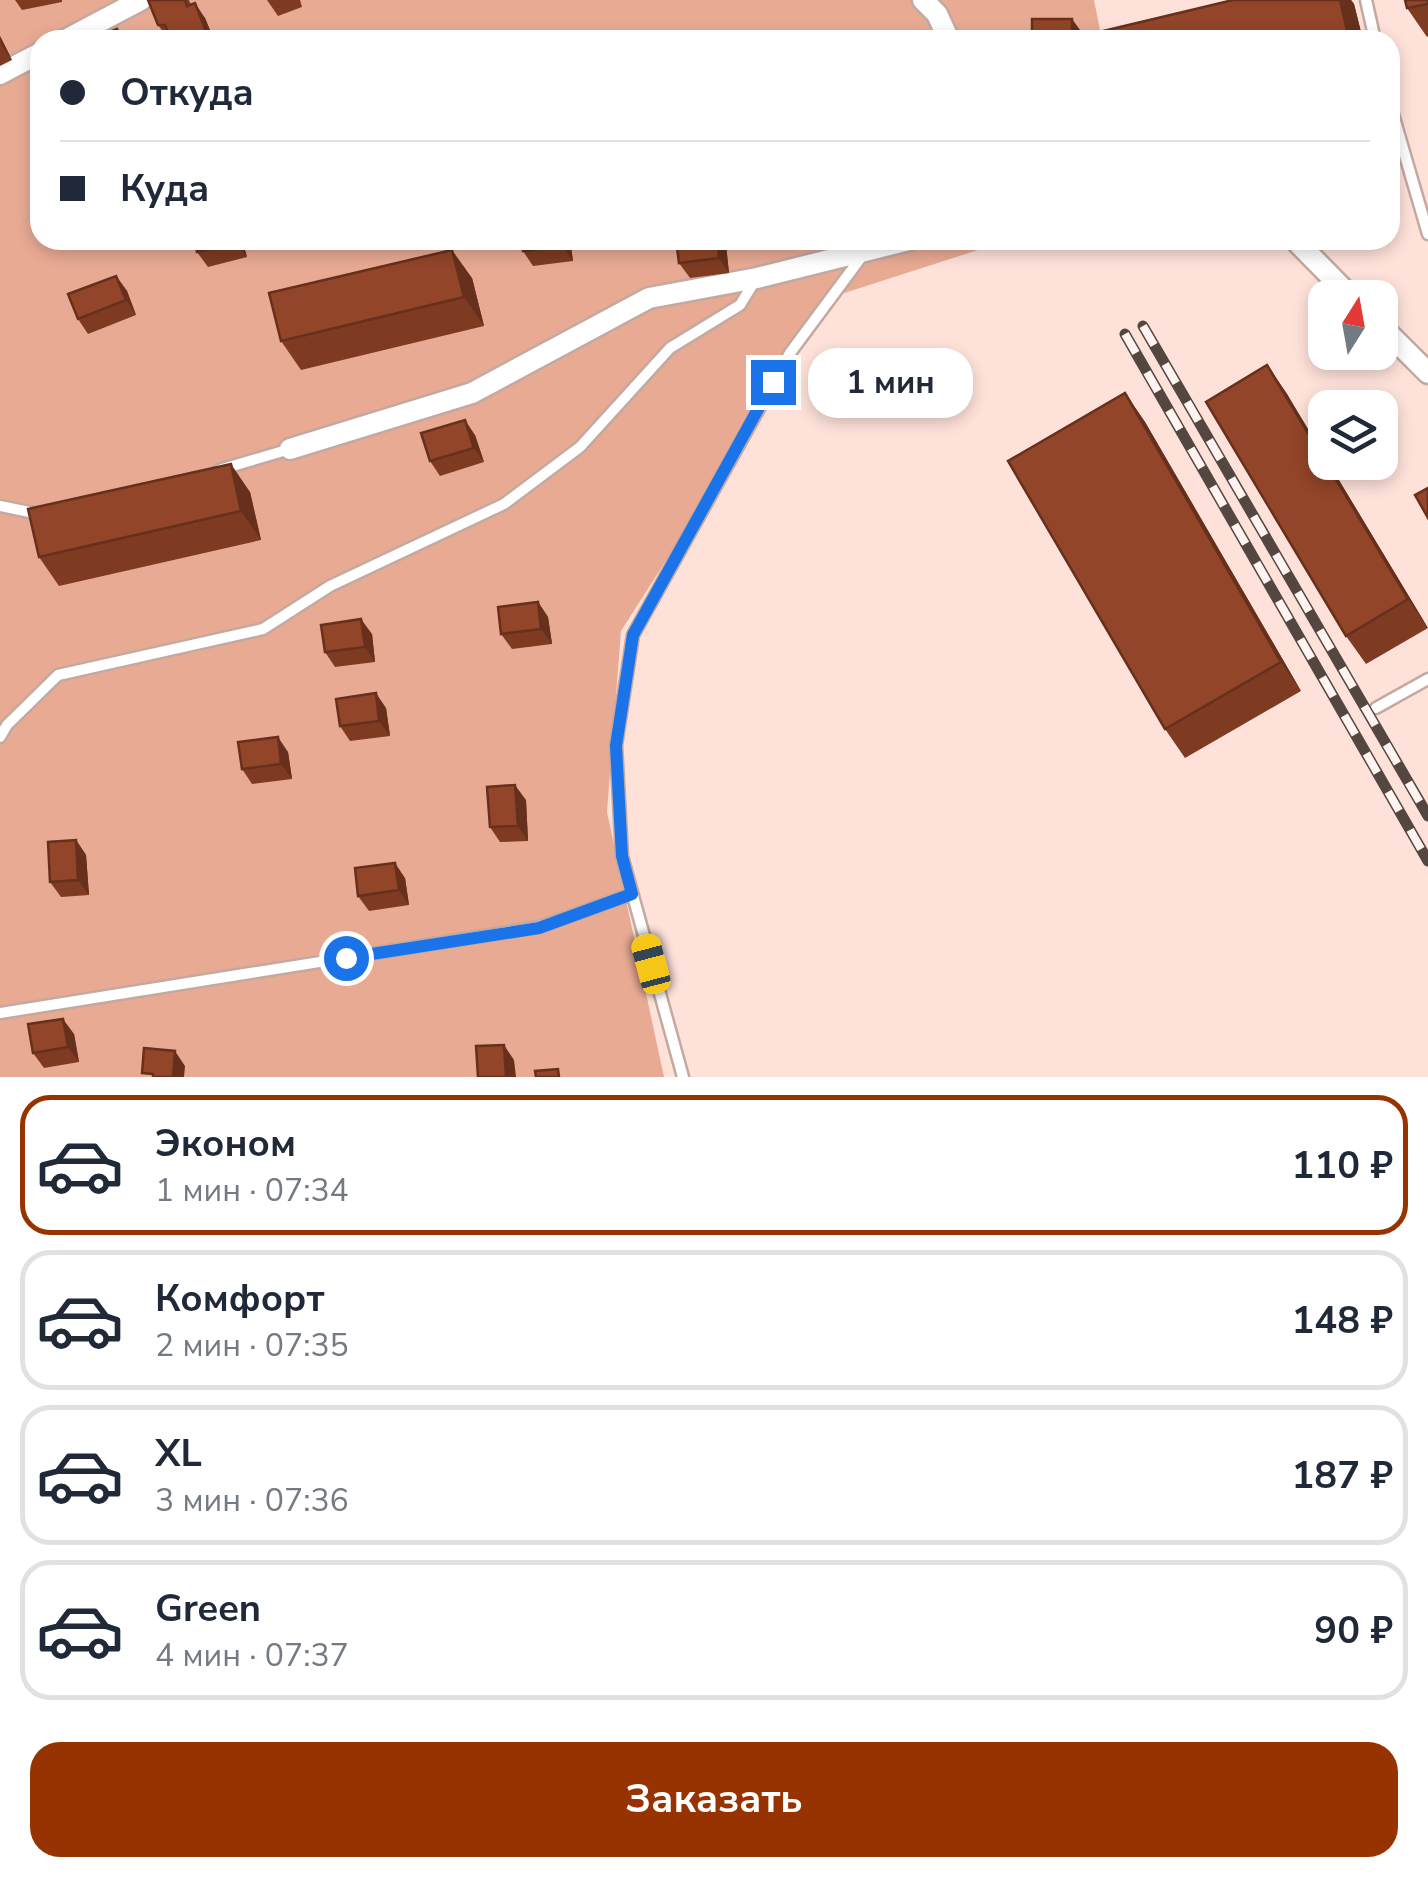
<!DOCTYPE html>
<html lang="ru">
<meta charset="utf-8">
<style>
:root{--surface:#fff;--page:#f2f2f3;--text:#1f2937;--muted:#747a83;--line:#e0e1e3;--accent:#973300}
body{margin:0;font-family:"Nunito Sans",sans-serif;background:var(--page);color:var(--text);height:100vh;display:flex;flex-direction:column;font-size:38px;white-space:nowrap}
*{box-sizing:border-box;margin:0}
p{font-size:32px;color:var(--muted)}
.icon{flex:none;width:55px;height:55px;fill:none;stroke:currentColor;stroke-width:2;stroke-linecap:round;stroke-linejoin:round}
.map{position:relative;height:1077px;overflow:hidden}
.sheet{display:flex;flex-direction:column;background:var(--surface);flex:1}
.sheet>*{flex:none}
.banner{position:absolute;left:30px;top:30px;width:1370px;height:220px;border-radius:30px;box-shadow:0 5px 15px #0003;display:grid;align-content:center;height:220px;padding:0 30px;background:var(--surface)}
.needle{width:65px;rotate:11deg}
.fabs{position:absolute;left:1308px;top:280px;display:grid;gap:20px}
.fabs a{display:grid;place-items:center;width:90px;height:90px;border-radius:20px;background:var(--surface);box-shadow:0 5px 15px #0003;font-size:50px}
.end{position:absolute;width:45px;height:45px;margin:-22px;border:12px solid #1a73e8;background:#fff;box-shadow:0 0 0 5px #fff}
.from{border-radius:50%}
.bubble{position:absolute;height:70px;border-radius:30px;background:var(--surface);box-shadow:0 5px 15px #0003;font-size:32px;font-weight:700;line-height:70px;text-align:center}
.car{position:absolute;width:30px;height:60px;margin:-30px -15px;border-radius:12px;box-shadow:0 0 8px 2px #0007;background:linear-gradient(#f5c518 24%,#345 0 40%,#f5c518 0 76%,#345 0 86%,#f5c518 0)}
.banner b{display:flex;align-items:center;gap:35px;height:95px;font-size:38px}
.banner b+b{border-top:2px solid var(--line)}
.banner i{width:25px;height:25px;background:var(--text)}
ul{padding:18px 0 0;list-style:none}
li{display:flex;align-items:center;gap:30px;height:140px;margin:0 20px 15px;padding:0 10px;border:5px solid var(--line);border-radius:30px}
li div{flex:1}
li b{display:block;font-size:38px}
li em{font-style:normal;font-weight:700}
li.on{border-color:var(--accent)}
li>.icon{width:90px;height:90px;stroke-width:1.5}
.button{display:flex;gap:20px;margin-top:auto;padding:20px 30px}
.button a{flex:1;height:115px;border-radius:30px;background:var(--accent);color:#fff;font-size:40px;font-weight:700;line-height:115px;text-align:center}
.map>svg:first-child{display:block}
.green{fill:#e9aa94}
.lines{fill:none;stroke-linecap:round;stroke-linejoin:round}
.service-casing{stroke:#c3a9a0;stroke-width:15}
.minor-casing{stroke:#c3a9a0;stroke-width:25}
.service{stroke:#fff;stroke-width:10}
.minor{stroke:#fff;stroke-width:20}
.rail-casing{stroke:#544641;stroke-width:11}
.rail{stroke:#fff4f0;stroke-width:8;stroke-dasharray:22;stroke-linecap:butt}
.wall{fill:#7e3b22}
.shaded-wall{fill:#66301c}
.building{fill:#924528;stroke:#66301c;stroke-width:2.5}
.route{stroke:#1a73e8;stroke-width:12}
</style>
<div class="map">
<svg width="1428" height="1077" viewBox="0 0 1428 1077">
<rect width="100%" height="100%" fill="#fee2d9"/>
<path class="green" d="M0 0H1094L1102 40H40V240H1009L835 296 621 631 607 812 664 1077H0Z"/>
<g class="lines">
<defs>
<path id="service" d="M1366 0 1375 40
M1390 104 1428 234
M219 470 290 449
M0 506 39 514
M1376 708 1428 679
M0 737 7 725 58 675 263 629 330 586 504 504 580 447 670 348 740 305 756 279
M0 1013 539 927 632 894
M683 1077 622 856 616 745 633 635 790 353 865 252"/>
<path id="minor" d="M923 0 937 14 949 40
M65 40 141 0
M0 74 40 53
M1295 240 1352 298
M1380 325 1428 373
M290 449 472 393 649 298 757 278 909 240"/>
</defs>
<use href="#service" class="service-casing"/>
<use href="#minor" class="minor-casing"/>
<use href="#service" class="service"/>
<use href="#minor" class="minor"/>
<defs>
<path id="rail" d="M1143 326 1428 816
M1125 334 1428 861"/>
</defs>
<use href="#rail" class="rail-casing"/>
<use href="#rail" class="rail"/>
</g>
<path class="wall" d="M15 0H62V2L22 10Z
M148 0H189L191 5 205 18 214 40H169L158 25Z
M267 0H300L302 7 278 16Z
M1233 0H1351L1354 4 1363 40H1097Z
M1428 0V36L1427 37 1407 8Z
M0 36 12 60 0 66Z
M194 240H242L247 257 208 267 197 252Z
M521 240H570L573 261 533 266 523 251Z
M726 245 729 273 690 278 679 263Z
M116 276 127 291 136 315 88 334 78 319Z
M472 278 484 326 301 370 281 341Z
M1267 365 1287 394 1325 462H1328L1428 628 1366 664 1346 636Z
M1125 393 1145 422 1301 691 1185 758 1165 729Z
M475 435 484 462 440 476 430 461Z
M250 492 261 540 59 586 39 557Z
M538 602 548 617 552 644 512 649 501 634Z
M372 634 375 662 335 667 325 652Z
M386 708 390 736 350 741 340 726Z
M288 752 292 779 252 784 242 769Z
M526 800 528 841 500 842 490 827Z
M76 840 86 855 89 895 61 897 50 882Z
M405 878 409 905 369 911 358 896Z
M74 1034 79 1062 44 1068 33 1053Z"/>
<path class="shaded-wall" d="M1340 0H1351L1354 4 1363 40H1352L1348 35Z
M195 3 205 18 214 40H212L207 34Z
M1072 19 1083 34V40H1072Z
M0 36 12 60 1 45Z
M236 240H242L247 257 236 243Z
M562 240H570L573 261 563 246Z
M717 240H722L726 245 729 273 719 258Z
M452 250 472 278 484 326 464 297Z
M116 276 127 291 136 315 126 300Z
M1267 365 1287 394 1325 457V462Z
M1125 393 1145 422 1301 691 1281 662Z
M465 420 475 435 484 462 474 448Z
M1326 462H1328L1428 628 1408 599Z
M231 464 250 492 261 540 241 511Z
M538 602 548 617 552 644 541 629Z
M361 619 372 634 375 662 365 647Z
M376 693 386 708 390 736 379 721Z
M278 737 288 752 292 779 281 764Z
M515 785 526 800 528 841 518 826Z
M76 840 86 855 89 895 78 880Z
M395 863 405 878 409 905 399 890Z
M63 1019 74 1034 79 1062 68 1047Z
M504 1045 514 1060 516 1077H506Z
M175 1051 185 1066 184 1077H173Z"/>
<path class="building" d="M148 0H185L187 6 195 3 207 34 191 40H171L165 25H158Z
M1233 0H1340L1348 35 1326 40H1097L1095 33Z
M1405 0H1428V4L1407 8Z
M1032 19H1072V40H1032Z
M117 29 121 40H89Z
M40 91V106L34 94Z
M194 240H236V243L197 252Z
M521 240H562L563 246 523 251Z
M676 240H717L719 258 679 263Z
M452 250 464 297 281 341 269 293Z
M116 276 126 300 78 319 68 294Z
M1267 365 1408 599 1346 636 1206 402Z
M1125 393 1281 662 1165 729 1008 461Z
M465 420 474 448 430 461 421 433Z
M231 464 241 511 39 557 28 509Z
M1428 488V518L1415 495Z
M538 602 541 629 501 634 498 607Z
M361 619 365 647 325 652 321 625Z
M376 693 379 721 340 726 336 699Z
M278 737 281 764 242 769 238 742Z
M515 785 518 826 490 827 487 787Z
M76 840 78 880 50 882 48 842Z
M395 863 399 890 358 896 355 868Z
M63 1019 68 1047 33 1053 28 1024Z
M504 1045 506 1077H478L476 1046Z
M144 1048 175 1051 173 1077H153V1074L142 1073Z
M558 1069 559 1077H536L535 1071Z"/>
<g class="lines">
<path class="route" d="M346 958 539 928 632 894 622 856 616 746 633 635 773 382"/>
</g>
</svg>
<div class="fabs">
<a><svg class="needle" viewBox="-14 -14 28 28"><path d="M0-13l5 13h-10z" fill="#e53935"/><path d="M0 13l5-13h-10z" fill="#747a83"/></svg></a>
<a><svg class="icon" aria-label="layers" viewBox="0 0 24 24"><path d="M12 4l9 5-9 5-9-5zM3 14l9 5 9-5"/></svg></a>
</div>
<i class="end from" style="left:346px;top:958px"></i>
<i class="end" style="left:773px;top:382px"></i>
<div class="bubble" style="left:808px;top:348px;width:165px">1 мин</div>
<i class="car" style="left:651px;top:964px;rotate:345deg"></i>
<div class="banner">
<b><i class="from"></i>Откуда</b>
<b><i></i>Куда</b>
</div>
</div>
<section class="sheet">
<ul>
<li class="on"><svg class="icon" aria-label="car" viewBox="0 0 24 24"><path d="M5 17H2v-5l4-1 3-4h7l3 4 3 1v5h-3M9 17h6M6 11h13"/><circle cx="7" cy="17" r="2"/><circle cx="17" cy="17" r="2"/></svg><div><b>Эконом</b><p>1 мин · 07:34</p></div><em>110 ₽</em></li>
<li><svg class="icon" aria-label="car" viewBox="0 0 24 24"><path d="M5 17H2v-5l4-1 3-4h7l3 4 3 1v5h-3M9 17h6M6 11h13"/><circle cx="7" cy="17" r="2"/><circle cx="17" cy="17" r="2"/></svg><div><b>Комфорт</b><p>2 мин · 07:35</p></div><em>148 ₽</em></li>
<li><svg class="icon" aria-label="car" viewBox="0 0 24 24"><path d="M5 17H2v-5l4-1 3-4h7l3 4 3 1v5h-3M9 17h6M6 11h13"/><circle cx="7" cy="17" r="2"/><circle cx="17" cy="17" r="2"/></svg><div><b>XL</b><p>3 мин · 07:36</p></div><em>187 ₽</em></li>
<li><svg class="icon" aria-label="car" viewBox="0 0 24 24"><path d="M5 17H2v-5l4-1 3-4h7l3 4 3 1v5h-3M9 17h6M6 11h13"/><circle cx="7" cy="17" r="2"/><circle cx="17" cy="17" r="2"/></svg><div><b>Green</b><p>4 мин · 07:37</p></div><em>90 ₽</em></li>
</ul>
<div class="button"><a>Заказать</a></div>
</section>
